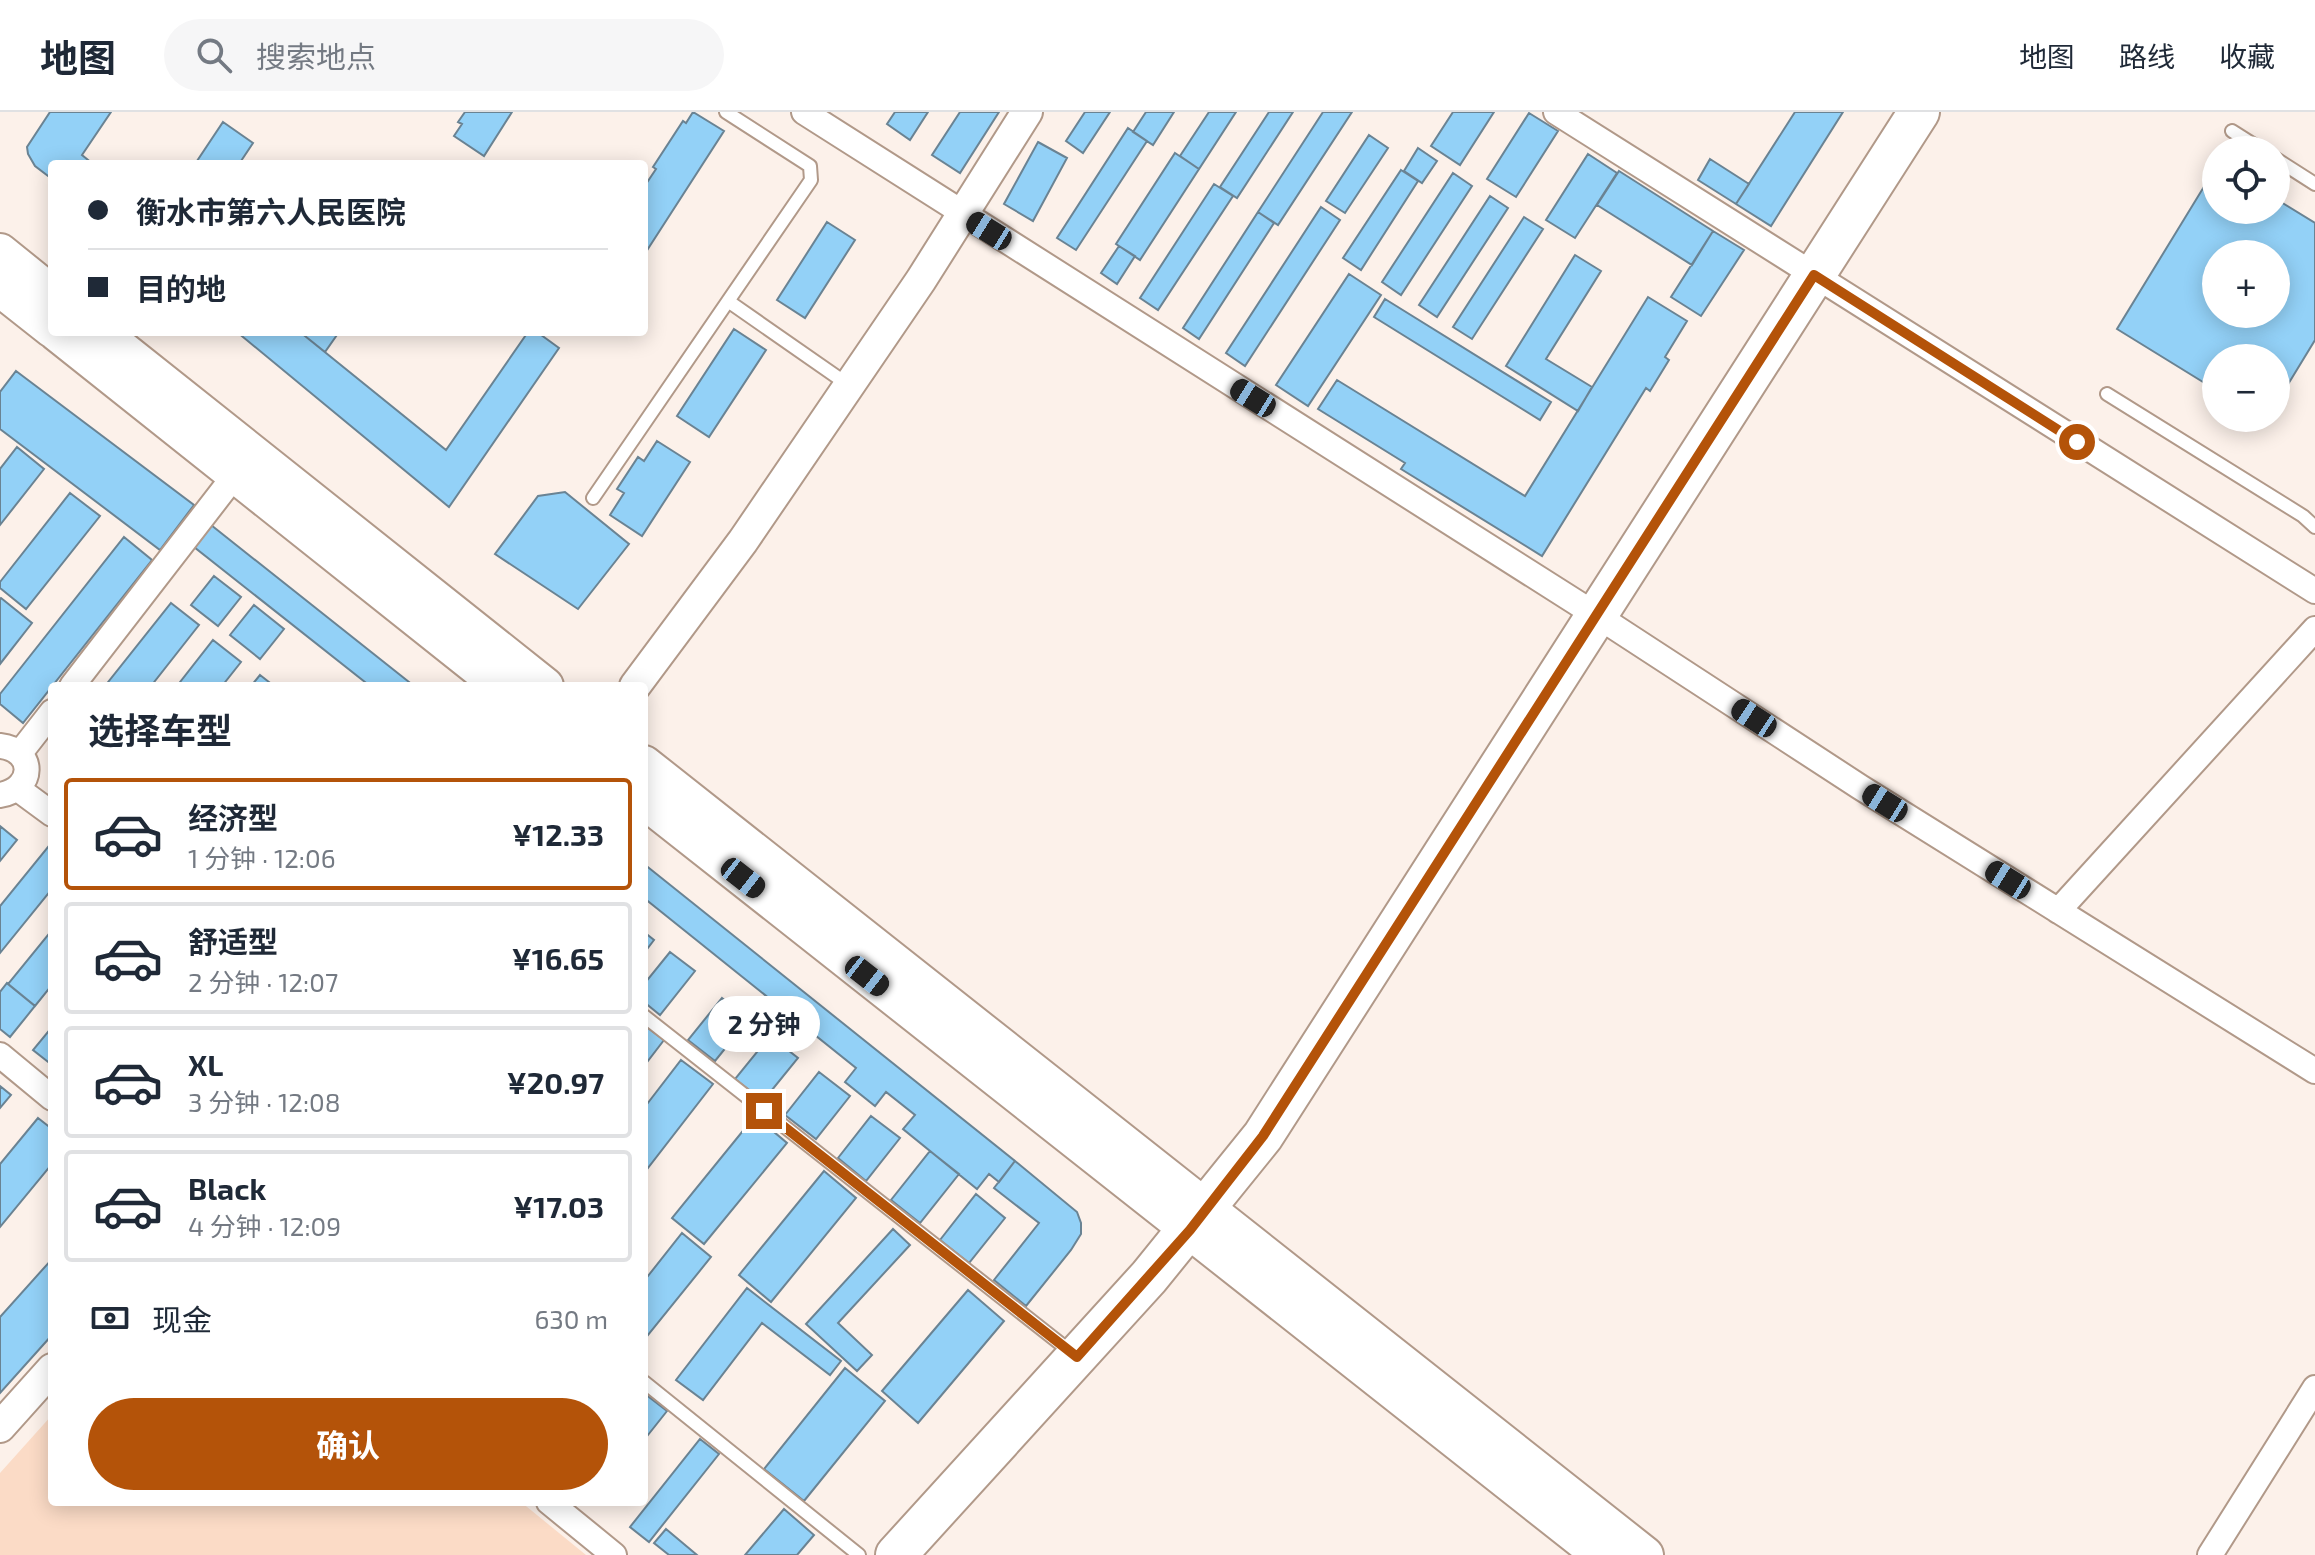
<!DOCTYPE html>
<html lang="zh">
<meta charset="utf-8">
<style>
:root{--surface:#fff;--page:#f6f6f7;--text:#1f2937;--muted:#747a83;--line:#e0e1e3;--accent:#b45309}
body{margin:0;font-family:"Exo 2","Noto Sans SC",sans-serif;background:var(--page);color:var(--text);height:100vh;display:flex;flex-direction:column;font-size:30px;white-space:nowrap}
*{box-sizing:border-box;margin:0}
p{font-size:26px;color:var(--muted)}
.icon{flex:none;width:44px;height:44px;fill:none;stroke:currentColor;stroke-width:2;stroke-linecap:round;stroke-linejoin:round}
.map{position:relative;flex:1;overflow:hidden}
.sheet{position:absolute;left:48px;top:570px;width:600px;height:824px;display:flex;flex-direction:column;background:var(--surface);border-radius:8px;box-shadow:0 4px 20px #0003}
.sheet>*{flex:none}
.top-card{position:absolute;left:48px;top:48px;width:600px;height:176px;border-radius:8px;box-shadow:0 4px 20px #0003;display:grid;align-content:center;height:176px;padding:0 40px;background:var(--surface)}
.tools{position:absolute;left:2202px;top:24px;display:grid;gap:16px}
.tools a{display:grid;place-items:center;width:88px;height:88px;border-radius:50%;background:var(--surface);box-shadow:0 4px 20px #0003;font-size:40px}
.end{position:absolute;width:36px;height:36px;margin:-18px;border:10px solid #b45309;background:#fff;box-shadow:0 0 0 4px #fff}
.from{border-radius:50%}
.bubble{position:absolute;height:56px;border-radius:28px;background:var(--surface);box-shadow:0 4px 20px #0003;font-size:26px;font-weight:700;line-height:56px;text-align:center}
.car{position:absolute;width:24px;height:48px;margin:-24px -12px;border-radius:10px;box-shadow:0 0 6px 2px #0007;background:linear-gradient(#222 24%,#8ab4d8 0 40%,#222 0 76%,#8ab4d8 0 86%,#222 0)}
.top-card b{display:flex;align-items:center;gap:28px;height:76px;font-size:30px}
.top-card b+b{border-top:2px solid var(--line)}
.top-card i{width:20px;height:20px;background:var(--text)}
ul{padding:0;list-style:none}
li{display:flex;align-items:center;gap:24px;height:112px;margin:0 16px 12px;padding:0 24px;border:4px solid var(--line);border-radius:8px}
li div{flex:1}
li b{display:block;font-size:30px}
li em{font-style:normal;font-weight:700}
li.active{border-color:var(--accent)}
li>.icon{width:72px;height:72px;stroke-width:1.5}
h2{padding:0 40px;font-size:36px;line-height:96px}
.pay{display:flex;align-items:center;gap:20px;height:88px;padding:0 40px;font-size:30px}
.pay p{margin-inline-start:auto}
.cta{display:flex;gap:16px;margin-top:auto;padding:16px 40px}
.cta a{flex:1;height:92px;border-radius:48px;background:var(--accent);color:#fff;font-size:32px;font-weight:700;line-height:92px;text-align:center}
header{display:flex;align-items:center;gap:48px;box-sizing:border-box;height:112px;padding:0 40px;background:var(--surface);border-bottom:2px solid var(--line)}
header strong{font-size:38px}
nav{display:flex;gap:44px;margin-inline-start:auto;font-size:28px}
.search{width:560px;height:72px;background:var(--page);display:flex;align-items:center;gap:20px;box-sizing:border-box;padding:0 28px;border-radius:44px;color:var(--muted);font-size:30px}
.map>svg:first-child{display:block}
.green{fill:#fbdbc6}
.building{fill:#93d1f7;stroke:#6a8393;stroke-width:2;fill-rule:evenodd}
.lines{fill:none;stroke-linecap:round;stroke-linejoin:round}
.service-casing{stroke:#b19989;stroke-width:16}
.minor-casing{stroke:#b19989;stroke-width:28}
.tertiary-casing{stroke:#b19989;stroke-width:34}
.secondary-casing{stroke:#b19989;stroke-width:40}
.primary-casing{stroke:#b19989;stroke-width:44}
.service{stroke:#fff;stroke-width:12}
.minor{stroke:#fff;stroke-width:24}
.tertiary{stroke:#fff;stroke-width:30}
.secondary{stroke:#fff;stroke-width:36}
.primary{stroke:#fff;stroke-width:40}
.route{stroke:#b45309;stroke-width:10}
</style>
<header>
<strong>地图</strong>
<div class="search"><svg class="icon" aria-label="search" viewBox="0 0 24 24"><circle cx="10" cy="10" r="6"/><path d="M15 15l6 6"/></svg>搜索地点</div>
<nav><a>地图</a><a>路线</a><a>收藏</a></nav>
</header>
<div class="map">
<svg width="2315" height="1443" viewBox="0 0 2315 1443">
<rect width="100%" height="100%" fill="#fcf1ea"/>
<path class="green" d="M52 1303V1390H521L586 1443H0V1361Z"/>
<path class="building" d="M50 0H111L82 43 93 52H52V67L35 54 28 42 27 35Z
M465 0H512L484 44 454 24 462 12 458 10Z
M693 0 724 19 644 143V75L656 57 653 55 683 9 686 11Z
M895 0H928L910 28 887 12Z
M960 0H999L960 61 932 43Z
M1085 0H1110L1083 41 1066 29Z
M1146 0H1174L1153 33 1133 20Z
M1209 0H1236L1199 57 1180 44Z
M1269 0H1293L1237 86 1220 75Z
M1323 0H1352L1278 113 1258 100Z
M1453 0H1494L1460 53 1431 34Z
M1795 0H1843L1771 114 1736 92Z
M1529 1 1558 19 1516 85 1487 67Z
M223 10 253 31 239 52H195Z
M1128 16 1147 29 1076 138 1057 126Z
M1369 23 1388 36 1345 101 1326 89Z
M1038 30 1067 46 1033 109 1004 92Z
M1418 36 1437 49 1422 71 1404 59Z
M1175 41 1199 57 1140 148 1116 132Z
M1588 42 1617 61 1575 126 1546 108Z
M1710 47 1749 72 1736 92 1698 68Z
M2216 55V98H2276V87L2315 111V228L2276 292V246H2216V278L2117 217ZM2216 142H2276V202H2216Z
M1401 58 1418 69 1361 158 1343 146Z
M1619 59 1713 119 1692 153 1597 93Z
M1453 61 1472 74 1401 183 1382 170Z
M1214 72 1233 84 1158 198 1140 186Z
M1490 84 1508 96 1437 205 1419 193Z
M1321 95 1340 108 1245 254 1226 241Z
M1258 100 1274 111 1199 227 1183 216Z
M1524 105 1543 117 1472 227 1453 215Z
M827 110 855 128 805 206 777 188Z
M1713 119 1744 138 1701 204 1671 185Z
M1119 134 1135 144 1117 172 1101 161Z
M1575 143 1601 159 1546 247 1592 275 1578 299 1506 254Z
M1349 162 1381 183 1308 294 1276 273Z
M1648 185 1687 209 1665 245 1669 248 1650 279 1646 276 1542 444 1401 357 1405 351 1318 297 1337 268 1525 384Z
M1385 187 1551 290 1540 308 1374 205Z
M734 217 766 238 709 325 677 304Z
M237 220H300L446 338 528 220H537L559 236 449 395Z
M300 220H339L325 240Z
M16 259 194 393 160 438 0 317V280Z
M657 329 690 350 642 424 610 403 624 381 617 377 638 345 644 349Z
M17 335 44 357 0 413V357Z
M565 380 629 432 578 497 495 442 538 384Z
M70 381 100 404 26 497 0 476V470Z
M206 409 414 574H370L189 431Z
M124 425 152 448 23 611 0 592V582Z
M214 464 241 485 218 514 191 493Z
M1 486 32 511 0 552V487Z
M171 491 199 513 151 574H105Z
M254 493 284 517 260 547 230 523Z
M213 528 241 550 222 574H177Z
M260 563 274 574H251Z
M0 714 17 728 0 749Z
M52 730V777L0 841V794Z
M644 752 1015 1049 999 1070 989 1062 977 1077 903 1017 915 1003 886 980 875 994 845 970 856 956 644 786Z
M52 818V873L35 894 8 872Z
M644 820 654 828 644 841Z
M670 840 695 859 660 903 644 890V872Z
M7 871 35 894 10 925 0 917V880Z
M722 886 749 907 715 949 688 928Z
M644 913 664 928 644 954Z
M52 915V953L33 938Z
M770 924 798 946 763 989 735 967Z
M681 948 713 972 644 1061V996Z
M819 960 850 984 816 1027 785 1003Z
M0 974 11 983 0 996Z
M755 1004 787 1031 704 1132 672 1106Z
M871 1004 900 1026 866 1069 838 1046Z
M38 1006 52 1017V1052L0 1115V1052Z
M930 1039 959 1062 920 1111 891 1088Z
M1015 1049 1077 1100 1081 1111V1122L1071 1138 1026 1194 994 1168 1039 1111 994 1076Z
M824 1059 856 1086 771 1190 739 1163Z
M976 1082 1005 1106 969 1151 940 1128Z
M893 1117 910 1133 838 1211 872 1243 857 1259 806 1212Z
M682 1121 711 1145 644 1228V1169Z
M52 1147V1223L0 1281V1205Z
M747 1176 841 1249 830 1263 762 1211 703 1288 676 1268Z
M968 1178 1004 1209 918 1311 882 1279Z
M845 1256 885 1289 804 1389 764 1357Z
M645 1282 667 1299 644 1328V1283Z
M700 1327 719 1342 649 1430 630 1415Z
M784 1397 814 1423 797 1443H745Z
M666 1417 697 1443H669L654 1431Z"/>
<g class="lines">
<defs>
<path id="service" d="M2232 19 2262 38
M2276 47 2315 72
M728 189 850 274
M2107 282 2303 404 2315 415
M593 386 811 68 810 54 726 0
M644 904 1071 1240
M644 1270 859 1443"/>
<path id="minor" d="M804 0 1596 503 1860 675 2315 959
M1556 0 2315 479
M72 574 235 363
M0 634C36 638 35 677 0 683
M20 641 52 600
M18 677 52 702
M2058 799 2315 517
M0 943 52 986
M549 1390 614 1443
M2210 1443 2315 1276"/>
<path id="tertiary" d="M635 574 743 429 921 168 1027 0
M0 1315 52 1257"/>
<path id="secondary" d="M0 140 52 182
M0 176 52 217
M56 220 501 574
M100 220 545 574
M644 652 1645 1443
M644 688 1601 1443"/>
<path id="primary" d="M896 1443 1149 1165 1263 1024 1919 0"/>
</defs>
<use href="#service" class="service-casing"/>
<use href="#minor" class="minor-casing"/>
<use href="#tertiary" class="tertiary-casing"/>
<use href="#secondary" class="secondary-casing"/>
<use href="#primary" class="primary-casing"/>
<use href="#service" class="service"/>
<use href="#minor" class="minor"/>
<use href="#tertiary" class="tertiary"/>
<use href="#secondary" class="secondary"/>
<use href="#primary" class="primary"/>
</g>
<g class="lines">
<path class="route" d="M764 999 1077 1245 1190 1118 1263 1024 1814 163 2077 330"/>
</g>
</svg>
<div class="tools">
<a><svg class="icon" aria-label="locate" viewBox="0 0 24 24"><circle cx="12" cy="12" r="6"/><path d="M12 2v4M12 18v4M2 12h4M18 12h4"/></svg></a>
<a>+</a>
<a>−</a>
</div>
<i class="end from" style="left:2077px;top:330px"></i>
<i class="end" style="left:764px;top:999px"></i>
<div class="bubble" style="left:708px;top:884px;width:112px">2 分钟</div>
<i class="car" style="left:989px;top:119px;rotate:302deg"></i>
<i class="car" style="left:1253px;top:286px;rotate:302deg"></i>
<i class="car" style="left:1754px;top:606px;rotate:303deg"></i>
<i class="car" style="left:1885px;top:691px;rotate:302deg"></i>
<i class="car" style="left:743px;top:766px;rotate:128deg"></i>
<i class="car" style="left:2008px;top:768px;rotate:302deg"></i>
<i class="car" style="left:867px;top:864px;rotate:128deg"></i>
<div class="top-card">
<b><i class="from"></i>衡水市第六人民医院</b>
<b><i></i>目的地</b>
</div>
<section class="sheet">
<h2>选择车型</h2>
<ul>
<li class="active"><svg class="icon" aria-label="car" viewBox="0 0 24 24"><path d="M5 17H2v-5l4-1 3-4h7l3 4 3 1v5h-3M9 17h6M6 11h13"/><circle cx="7" cy="17" r="2"/><circle cx="17" cy="17" r="2"/></svg><div><b>经济型</b><p>1 分钟 · 12:06</p></div><em>¥12.33</em></li>
<li><svg class="icon" aria-label="car" viewBox="0 0 24 24"><path d="M5 17H2v-5l4-1 3-4h7l3 4 3 1v5h-3M9 17h6M6 11h13"/><circle cx="7" cy="17" r="2"/><circle cx="17" cy="17" r="2"/></svg><div><b>舒适型</b><p>2 分钟 · 12:07</p></div><em>¥16.65</em></li>
<li><svg class="icon" aria-label="car" viewBox="0 0 24 24"><path d="M5 17H2v-5l4-1 3-4h7l3 4 3 1v5h-3M9 17h6M6 11h13"/><circle cx="7" cy="17" r="2"/><circle cx="17" cy="17" r="2"/></svg><div><b>XL</b><p>3 分钟 · 12:08</p></div><em>¥20.97</em></li>
<li><svg class="icon" aria-label="car" viewBox="0 0 24 24"><path d="M5 17H2v-5l4-1 3-4h7l3 4 3 1v5h-3M9 17h6M6 11h13"/><circle cx="7" cy="17" r="2"/><circle cx="17" cy="17" r="2"/></svg><div><b>Black</b><p>4 分钟 · 12:09</p></div><em>¥17.03</em></li>
</ul>
<div class="pay"><svg class="icon" aria-label="cash" viewBox="0 0 24 24"><path d="M3 7h18v10H3z"/><circle cx="12" cy="12" r="2"/></svg>现金<p>630 m</p></div>
<div class="cta"><a>确认</a></div>
</section>
</div>
